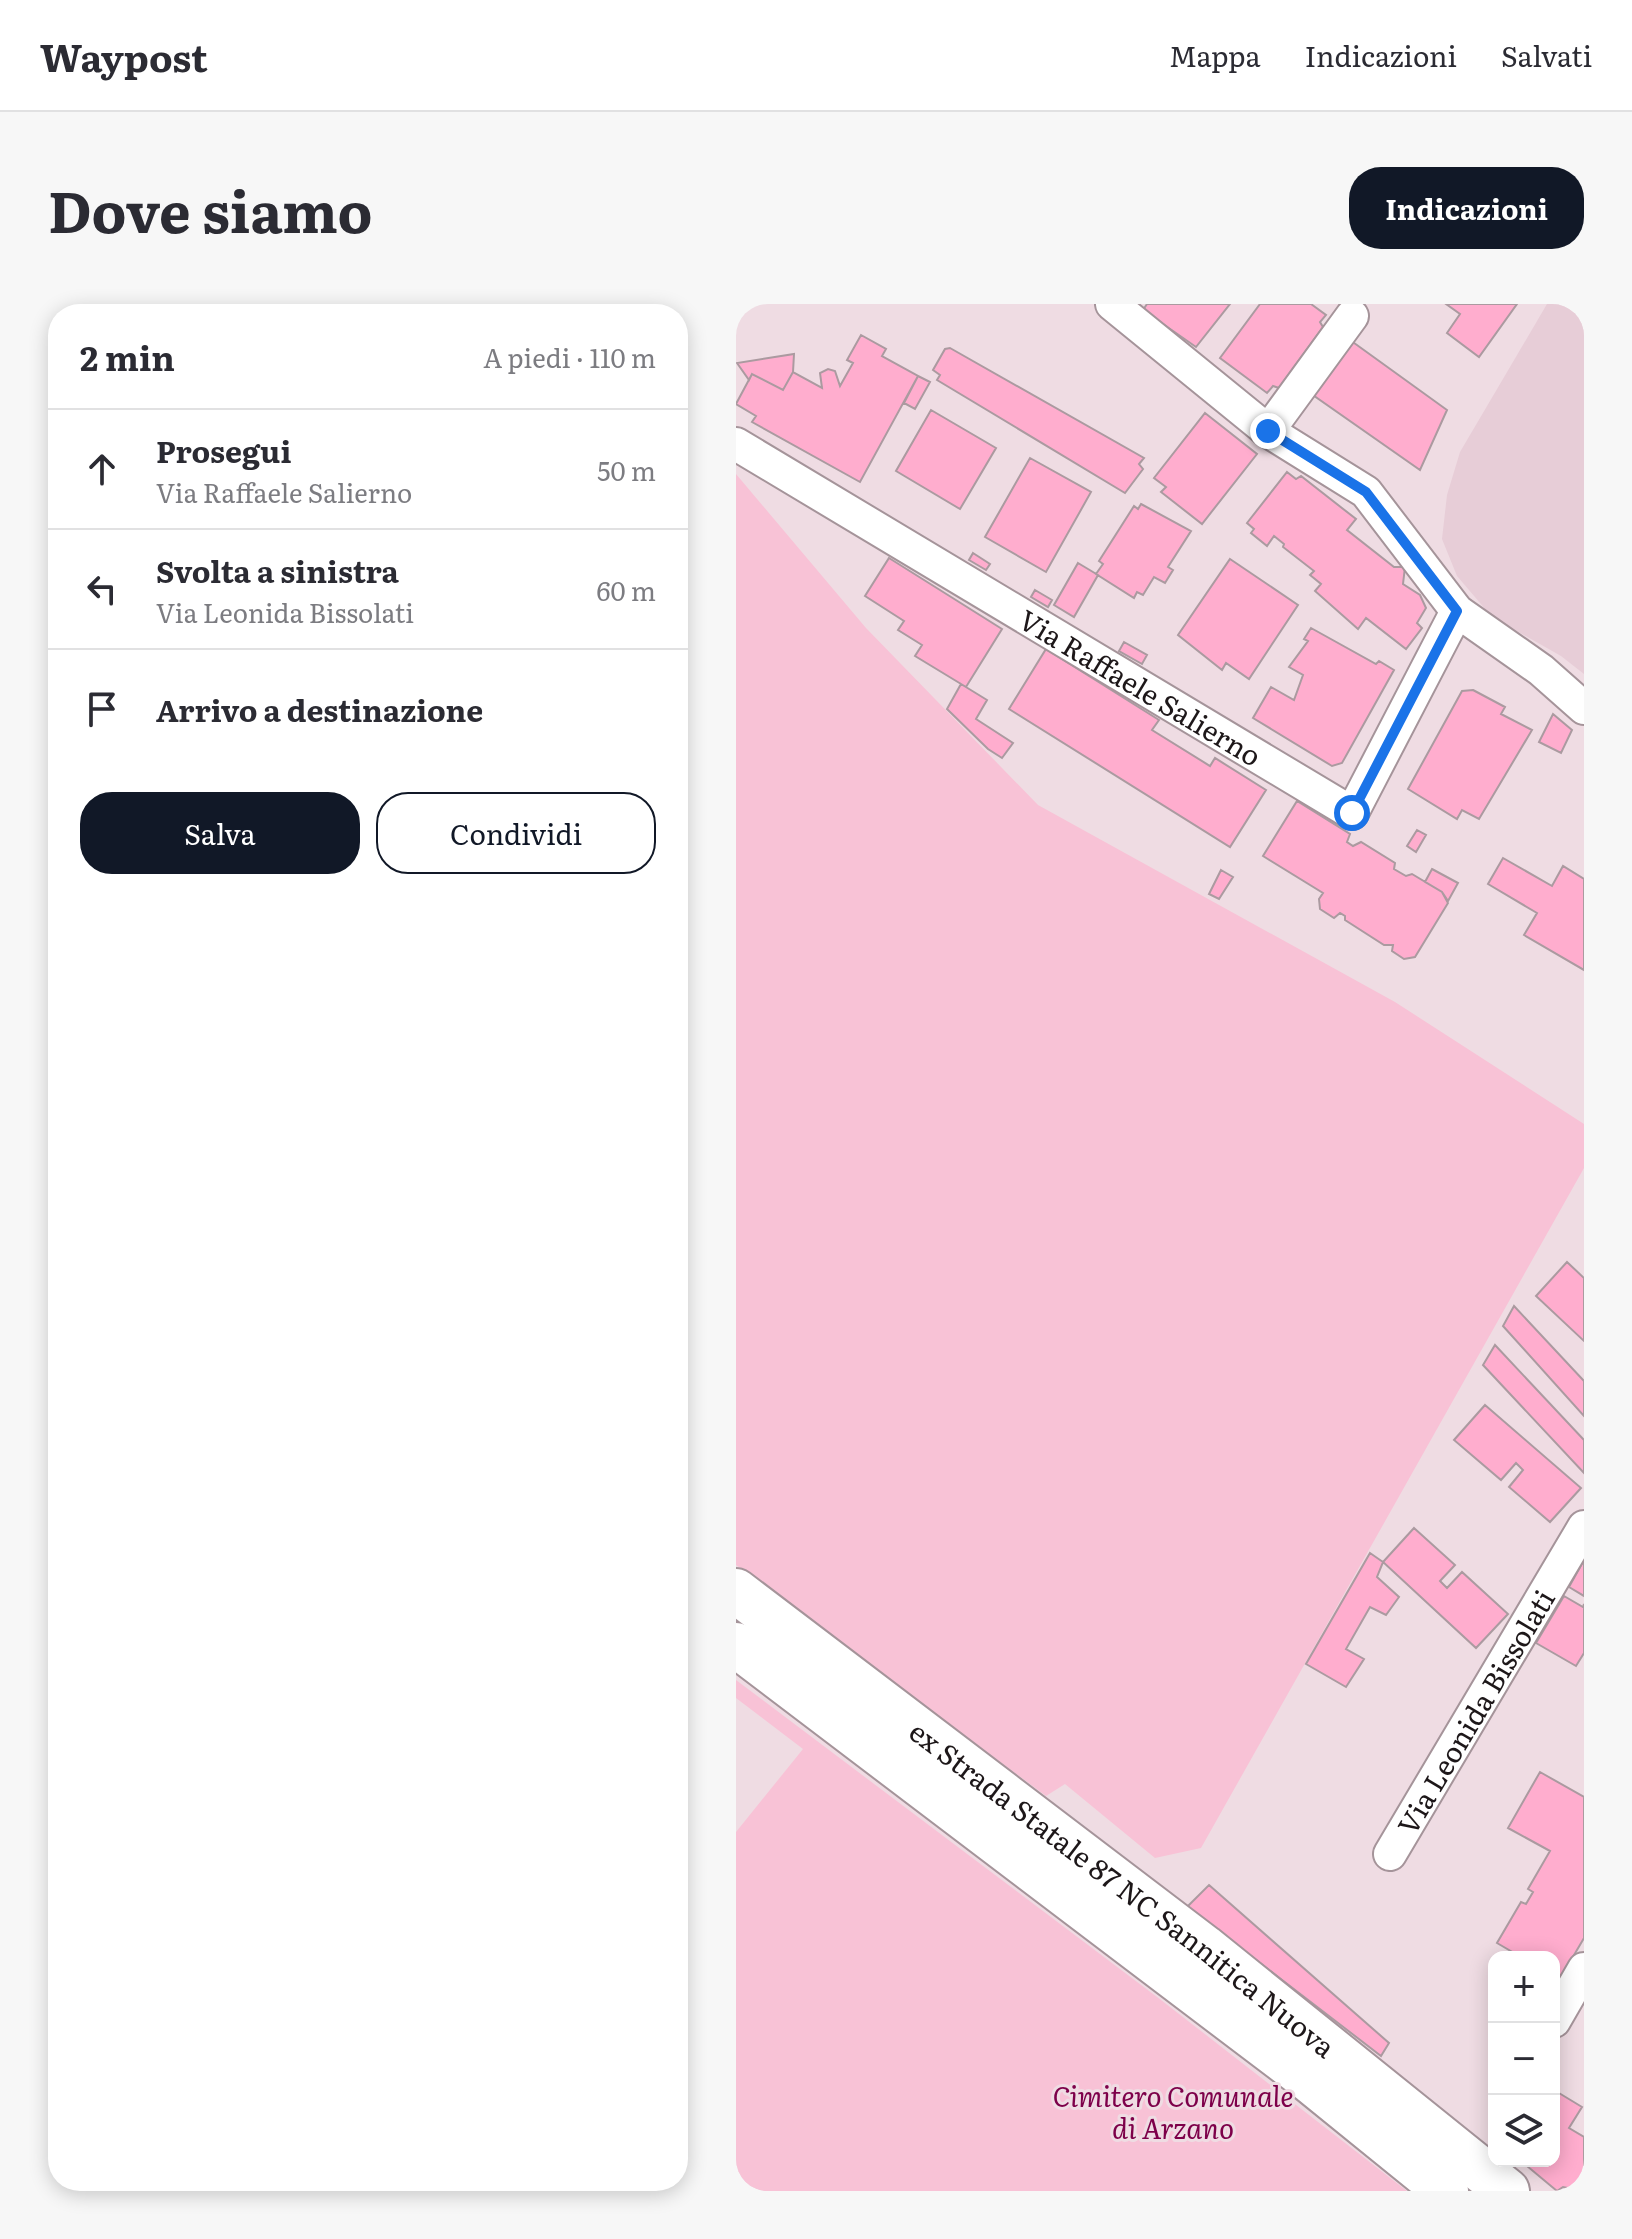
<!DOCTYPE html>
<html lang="it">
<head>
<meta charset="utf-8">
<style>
	:root { --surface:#fff; --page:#f7f7f7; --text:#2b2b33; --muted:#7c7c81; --line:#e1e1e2; --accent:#111827 }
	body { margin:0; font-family:Literata,serif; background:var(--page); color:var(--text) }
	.controls { position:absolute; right:24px; bottom:24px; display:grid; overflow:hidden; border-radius:16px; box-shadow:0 4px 20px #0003 }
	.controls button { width:72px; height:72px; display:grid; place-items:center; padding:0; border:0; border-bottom:2px solid var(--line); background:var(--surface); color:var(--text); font:40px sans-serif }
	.stop { position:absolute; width:24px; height:24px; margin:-18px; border:6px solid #1a73e8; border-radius:50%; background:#fff }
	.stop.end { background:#1a73e8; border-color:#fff; box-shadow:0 2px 8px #0008 }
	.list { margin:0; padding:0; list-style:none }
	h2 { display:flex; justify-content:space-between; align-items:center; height:104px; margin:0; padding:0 32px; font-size:34px }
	h2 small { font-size:26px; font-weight:400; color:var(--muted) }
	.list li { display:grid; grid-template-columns:52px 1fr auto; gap:24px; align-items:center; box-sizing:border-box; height:120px; padding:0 32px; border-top:2px solid var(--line) }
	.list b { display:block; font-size:30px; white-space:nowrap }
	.list p { margin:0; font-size:26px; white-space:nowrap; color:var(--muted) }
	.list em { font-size:26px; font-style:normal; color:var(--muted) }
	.actions { display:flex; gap:16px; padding:24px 32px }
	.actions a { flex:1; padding:18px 0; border:2px solid var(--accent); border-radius:32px; text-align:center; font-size:28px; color:var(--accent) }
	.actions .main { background:var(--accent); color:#fff }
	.icon { flex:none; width:44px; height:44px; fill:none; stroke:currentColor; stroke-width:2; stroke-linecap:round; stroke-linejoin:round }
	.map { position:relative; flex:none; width:848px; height:1887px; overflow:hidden; border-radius:32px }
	header { display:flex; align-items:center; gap:48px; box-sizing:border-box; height:112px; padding:0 40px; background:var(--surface); border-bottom:2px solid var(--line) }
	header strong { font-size:38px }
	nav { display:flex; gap:44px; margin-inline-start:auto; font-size:28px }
	.intro { display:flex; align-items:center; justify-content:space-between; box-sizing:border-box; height:192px; padding:0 48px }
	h1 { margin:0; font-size:56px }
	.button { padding:20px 36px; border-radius:32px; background:var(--accent); color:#fff; font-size:28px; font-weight:700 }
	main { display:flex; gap:48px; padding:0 48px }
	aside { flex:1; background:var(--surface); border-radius:32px; box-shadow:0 4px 20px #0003 }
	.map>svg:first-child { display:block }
	.built { fill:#e7cdd7 }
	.green { fill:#f8c2d6 }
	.building { fill:#ffadce; stroke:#ab9aa0; stroke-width:2 }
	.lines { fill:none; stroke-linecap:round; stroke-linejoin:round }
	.street-casing { stroke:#a5949a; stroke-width:36 }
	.highway-casing { stroke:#a5949a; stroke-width:48 }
	.street { stroke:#fff; stroke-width:32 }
	.highway { stroke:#fff; stroke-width:44 }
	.route { stroke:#1a73e8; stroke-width:10 }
	.labels { text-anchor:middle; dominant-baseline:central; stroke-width:6; stroke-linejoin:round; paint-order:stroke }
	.street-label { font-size:28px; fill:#1d1719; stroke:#efdce3 }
	.park-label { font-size:28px; font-style:italic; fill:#7d004a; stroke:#efdce3 }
</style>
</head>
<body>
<header>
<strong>Waypost</strong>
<nav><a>Mappa</a><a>Indicazioni</a><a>Salvati</a></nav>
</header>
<div class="intro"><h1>Dove siamo</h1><a class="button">Indicazioni</a></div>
<main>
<aside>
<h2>2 min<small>A piedi · 110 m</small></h2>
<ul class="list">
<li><svg class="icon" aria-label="ahead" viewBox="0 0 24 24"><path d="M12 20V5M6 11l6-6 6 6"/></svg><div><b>Prosegui</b><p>Via Raffaele Salierno</p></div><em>50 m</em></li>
<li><svg class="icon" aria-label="left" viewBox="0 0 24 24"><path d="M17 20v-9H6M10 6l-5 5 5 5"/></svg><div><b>Svolta a sinistra</b><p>Via Leonida Bissolati</p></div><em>60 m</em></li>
<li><svg class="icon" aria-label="arrive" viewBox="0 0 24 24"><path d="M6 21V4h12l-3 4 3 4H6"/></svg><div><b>Arrivo a destinazione</b></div></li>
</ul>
<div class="actions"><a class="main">Salva</a><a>Condividi</a></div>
</aside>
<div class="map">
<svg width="848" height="1887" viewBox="0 0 848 1887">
	<rect width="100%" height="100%" fill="#efdce3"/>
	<path class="built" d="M 811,0 L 848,0 L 848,370 L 825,352 L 756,313 L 721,272 L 706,235 L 711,191 L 724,148 Z"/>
	<path class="green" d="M 0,170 L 130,324 L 302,501 L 659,698 L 848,820 L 848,864 L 465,1544 L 419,1554 L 329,1480 L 310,1492 L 0,1261 Z
		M 0,1376 L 425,1696 L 671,1887 L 0,1887 L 0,1528 L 67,1445 L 0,1394 Z"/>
	<path class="building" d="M 411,0 L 494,0 L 460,43 L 407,6 Z
		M 524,0 L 575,0 L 590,11 L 584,18 L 587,23 L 543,84 L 537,82 L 531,89 L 484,54 Z
		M 710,0 L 781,0 L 743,53 L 711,29 L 724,10 Z
		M 125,31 L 150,45 L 146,52 L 182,72 L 124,178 L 16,118 L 20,112 L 0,100 L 16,70 L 47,86 L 57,68 L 86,84 L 84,69 L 92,65 L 99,67 L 104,82 L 117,59 L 111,56 Z
		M 614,36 L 711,106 L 684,166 L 574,89 Z
		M 214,44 L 408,154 L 403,160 L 407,165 L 389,189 L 201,76 L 204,71 L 197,66 L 209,45 Z
		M 58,50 L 57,68 L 47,86 L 16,70 L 13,76 L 1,59 Z
		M 182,72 L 194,78 L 179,105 L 168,99 Z
		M 195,106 L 260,144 L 224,205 L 160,167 Z
		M 469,109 L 521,150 L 466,220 L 425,188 L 430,183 L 418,174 Z
		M 294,154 L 355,188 L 310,268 L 249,233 Z
		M 551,168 L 560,175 L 565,172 L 620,215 L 611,226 L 658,263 L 669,263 L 667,280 L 684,291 L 690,304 L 681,319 L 686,324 L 670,345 L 630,314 L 622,325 L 579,287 L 585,280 L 574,271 L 578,267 L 547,243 L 548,240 L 538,232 L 531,242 L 515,229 L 518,225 L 511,219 Z
		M 405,200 L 455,227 L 432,263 L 437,266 L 429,279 L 418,273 L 407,291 L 401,288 L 398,294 L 360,270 L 367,260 L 363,257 L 398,202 L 402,205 Z
		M 237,249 L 254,260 L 250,266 L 233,256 Z
		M 153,254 L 266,325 L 230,383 L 179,352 L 186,341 L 162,326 L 168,317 L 129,292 Z
		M 494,255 L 562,301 L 513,375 L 490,359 L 486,366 L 442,331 Z
		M 342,259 L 362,271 L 338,313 L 318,301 Z
		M 299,286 L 316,296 L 312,303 L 295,293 Z
		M 575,324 L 640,360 L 643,357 L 658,366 L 606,459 L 596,462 L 517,414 L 535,383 L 558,396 L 567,371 L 553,363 L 572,337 L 568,335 Z
		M 388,338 L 411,351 L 406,360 L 383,347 Z
		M 310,345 L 423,416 L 416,426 L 474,462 L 479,454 L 530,486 L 494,543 L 273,405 Z
		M 225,380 L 251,396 L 240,415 L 277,439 L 266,454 L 252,445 L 211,405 Z
		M 737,386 L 769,403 L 765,410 L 796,426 L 743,515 L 726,506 L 721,515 L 672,485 L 726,387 Z
		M 817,410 L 836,426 L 825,449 L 803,438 Z
		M 561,497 L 614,530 L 611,538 L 617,542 L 625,538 L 659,559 L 658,565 L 670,572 L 676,570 L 706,588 L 712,599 L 679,653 L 668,655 L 656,647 L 657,641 L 648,641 L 609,616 L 609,612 L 604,609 L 598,614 L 584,605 L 583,595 L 587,589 L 527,552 Z
		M 681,526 L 690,531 L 680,548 L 671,542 Z
		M 767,554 L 816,582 L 827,562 L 848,575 L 848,666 L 788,631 L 801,609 L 752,580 Z
		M 696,565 L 722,579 L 712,597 L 706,588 L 689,578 Z
		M 485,566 L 497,573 L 483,595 L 473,590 Z
		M 831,958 L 848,974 L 848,1037 L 800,992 Z
		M 778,1002 L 848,1077 L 848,1112 L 767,1022 Z
		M 759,1041 L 848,1136 L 848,1169 L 747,1061 Z
		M 749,1101 L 845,1184 L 814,1218 L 773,1183 L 787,1166 L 780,1159 L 765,1176 L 718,1136 Z
		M 678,1224 L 719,1261 L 704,1277 L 711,1284 L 726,1268 L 772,1310 L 740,1344 L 647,1258 Z
		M 634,1249 L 647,1258 L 641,1273 L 663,1293 L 650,1311 L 634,1303 L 610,1345 L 628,1355 L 610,1383 L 570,1360 Z
		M 848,1256 L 848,1292 L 833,1283 Z
		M 828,1292 L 847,1303 L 848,1300 L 848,1349 L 840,1362 L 800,1339 Z
		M 804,1468 L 848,1493 L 848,1634 L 824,1675 L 818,1672 L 818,1653 L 785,1653 L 761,1639 L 785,1598 L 790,1600 L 797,1588 L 792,1585 L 814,1547 L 772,1524 Z
		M 473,1581 L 653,1739 L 645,1752 L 451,1603 Z
		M 818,1786 L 846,1803 L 833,1824 L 848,1833 L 848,1887 L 827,1883 L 821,1887 L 785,1857 L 818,1857 Z"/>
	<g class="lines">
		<g class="street-casing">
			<g id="street">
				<path d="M 376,0 L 532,127 L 630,188 L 721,307 L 805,366 L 848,404"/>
				<path d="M 532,127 L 616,12"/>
				<path id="s1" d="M 0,140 L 616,509 L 721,307"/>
				<path id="s2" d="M 654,1550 L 848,1223"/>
				<path d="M 818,1717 L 848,1665"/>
			</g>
		</g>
		<g class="highway-casing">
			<g id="highway">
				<path id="s3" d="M 0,1287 L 468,1643 L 771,1887"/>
				<path d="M 0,1341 L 567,1771 L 710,1887"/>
			</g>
		</g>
		<use href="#street" class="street"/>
		<use href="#highway" class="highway"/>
	</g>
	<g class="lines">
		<path class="route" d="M 532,127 L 630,188 L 721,307 L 616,509"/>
	</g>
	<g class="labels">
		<g class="street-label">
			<text stroke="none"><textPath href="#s1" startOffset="472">Via Raffaele Salierno</textPath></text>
			<text stroke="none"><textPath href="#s2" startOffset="166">Via Leonida Bissolati</textPath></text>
			<text stroke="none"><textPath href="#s3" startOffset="488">ex Strada Statale 87 NC Sannitica Nuova</textPath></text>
		</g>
		<g class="park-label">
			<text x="437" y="1791">Cimitero Comunale<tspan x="437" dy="32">di Arzano</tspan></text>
		</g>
	</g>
</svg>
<div class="controls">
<button>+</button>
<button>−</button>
<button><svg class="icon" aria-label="layers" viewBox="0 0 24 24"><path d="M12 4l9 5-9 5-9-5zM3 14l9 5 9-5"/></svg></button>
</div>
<div class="stop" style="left:616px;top:509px"></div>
<div class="stop end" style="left:532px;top:127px"></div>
</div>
</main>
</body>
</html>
